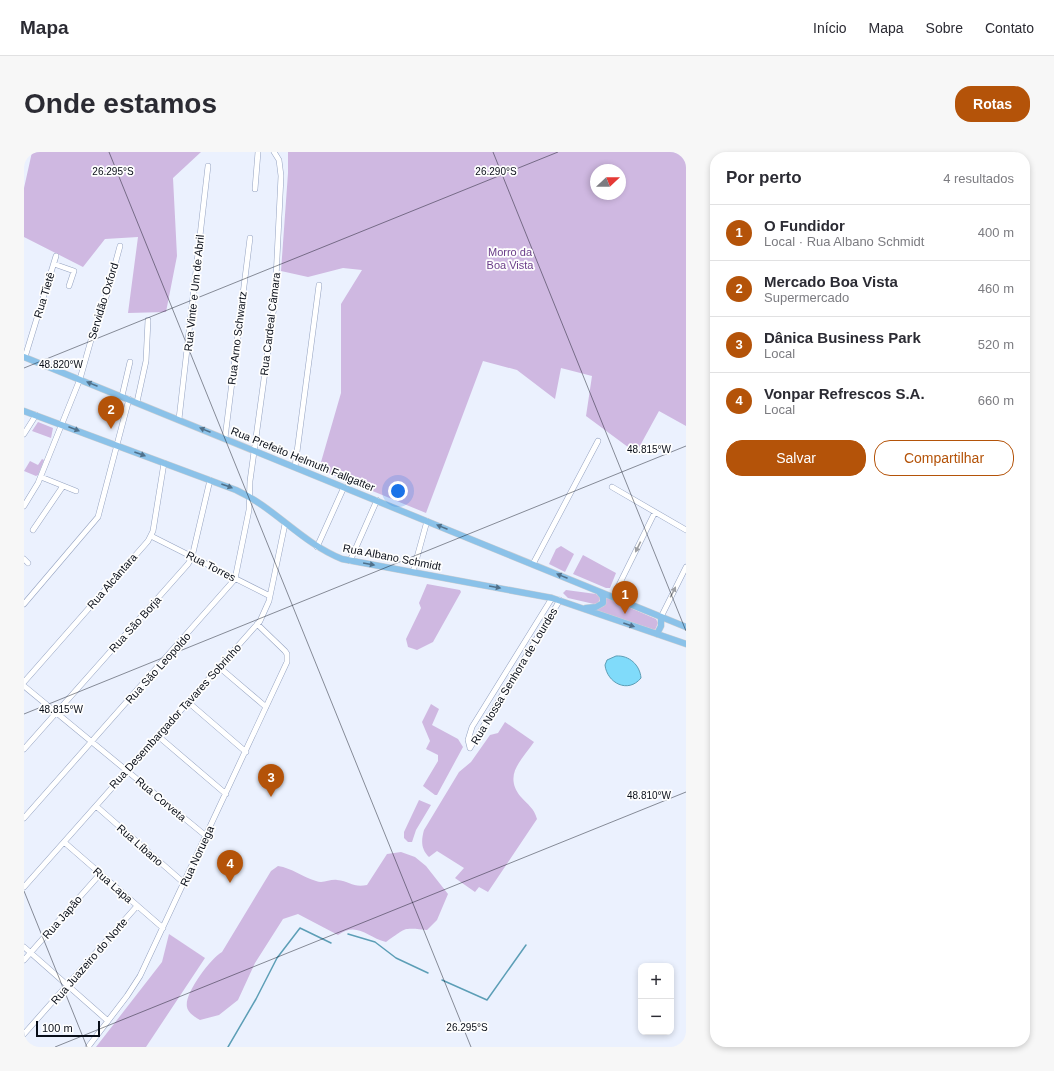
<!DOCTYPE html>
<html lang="pt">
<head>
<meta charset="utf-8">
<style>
	:root { --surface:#fff; --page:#f7f7f7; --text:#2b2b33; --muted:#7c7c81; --line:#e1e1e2; --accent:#b45309 }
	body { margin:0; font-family:Arial,sans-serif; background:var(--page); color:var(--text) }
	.controls { position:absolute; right:12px; bottom:12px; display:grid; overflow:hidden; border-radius:8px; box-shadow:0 2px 6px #0003 }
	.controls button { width:36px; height:36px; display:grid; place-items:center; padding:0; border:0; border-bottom:1px solid var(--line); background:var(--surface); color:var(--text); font:20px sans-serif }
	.compass { position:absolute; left:566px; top:12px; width:36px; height:36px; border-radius:50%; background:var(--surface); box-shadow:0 2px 6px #0003; rotate:68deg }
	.scale { position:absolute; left:12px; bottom:10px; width:64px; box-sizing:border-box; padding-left:4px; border:2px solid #090e18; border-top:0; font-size:11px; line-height:14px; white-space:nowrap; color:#090e18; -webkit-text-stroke:3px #fefefe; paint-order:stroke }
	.you { position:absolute; left:374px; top:339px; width:14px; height:14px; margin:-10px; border:3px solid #fff; border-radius:50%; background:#1a73e8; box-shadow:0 0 0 6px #1a73e833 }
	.badge { display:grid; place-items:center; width:26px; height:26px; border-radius:50%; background:var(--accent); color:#fff; font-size:13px; font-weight:700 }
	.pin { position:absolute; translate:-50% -33px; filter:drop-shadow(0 1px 2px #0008) }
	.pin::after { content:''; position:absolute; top:21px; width:14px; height:12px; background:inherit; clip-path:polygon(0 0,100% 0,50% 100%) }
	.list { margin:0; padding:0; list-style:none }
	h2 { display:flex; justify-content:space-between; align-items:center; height:52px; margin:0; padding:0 16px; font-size:17px }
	h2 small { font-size:13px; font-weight:400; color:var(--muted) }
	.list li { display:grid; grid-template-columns:26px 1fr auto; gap:12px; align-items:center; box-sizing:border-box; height:56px; padding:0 16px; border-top:1px solid var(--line) }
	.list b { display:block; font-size:15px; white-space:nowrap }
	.list p { margin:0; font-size:13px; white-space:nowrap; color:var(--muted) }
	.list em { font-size:13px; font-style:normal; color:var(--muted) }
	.actions { display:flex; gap:8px; padding:12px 16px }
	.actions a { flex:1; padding:9px 0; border:1px solid var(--accent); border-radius:16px; text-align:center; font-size:14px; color:var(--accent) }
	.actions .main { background:var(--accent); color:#fff }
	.map { position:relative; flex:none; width:662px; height:895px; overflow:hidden; border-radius:16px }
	header { display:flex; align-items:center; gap:24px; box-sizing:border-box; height:56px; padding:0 20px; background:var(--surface); border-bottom:1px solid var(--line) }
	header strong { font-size:19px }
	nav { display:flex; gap:22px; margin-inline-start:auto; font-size:14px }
	.intro { display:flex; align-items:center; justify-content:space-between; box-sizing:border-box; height:96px; padding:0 24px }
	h1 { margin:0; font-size:28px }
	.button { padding:10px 18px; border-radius:16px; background:var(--accent); color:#fff; font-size:14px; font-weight:700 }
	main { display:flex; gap:24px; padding:0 24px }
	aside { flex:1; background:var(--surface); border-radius:16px; box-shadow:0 2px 6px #0003 }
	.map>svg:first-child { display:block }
	.green { fill:#cfb8e1; fill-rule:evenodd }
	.water { fill:#80dbfa; stroke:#5c9eb6 }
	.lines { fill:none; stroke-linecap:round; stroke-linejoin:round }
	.stream { stroke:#5c9eb6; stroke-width:1.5 }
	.minor-casing { stroke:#95a3c1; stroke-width:6 }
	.major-casing { stroke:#cecfd1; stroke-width:7 }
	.minor { stroke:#fff; stroke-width:5 }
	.major { stroke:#8bc2e9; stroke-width:6 }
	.oneway { fill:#50718b }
	.oneway2 { fill:#9d9fa3 }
	.ticks { fill:none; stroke:#090e18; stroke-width:1; stroke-opacity:0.45 }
	.labels { text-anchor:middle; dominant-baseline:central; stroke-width:3.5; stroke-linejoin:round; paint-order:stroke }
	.park-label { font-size:11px; fill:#6a3d89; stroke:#fefefe }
	.street-label { font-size:11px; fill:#090e18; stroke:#fefefe }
	.ticks-label { font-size:10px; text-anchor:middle; fill:#090e18; stroke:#fefefe; stroke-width:3.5; stroke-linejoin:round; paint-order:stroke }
</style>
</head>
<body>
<header>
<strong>Mapa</strong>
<nav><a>Início</a><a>Mapa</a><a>Sobre</a><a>Contato</a></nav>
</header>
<div class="intro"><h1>Onde estamos</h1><a class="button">Rotas</a></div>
<main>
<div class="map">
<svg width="662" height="895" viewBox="0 0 662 895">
	<rect width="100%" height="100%" fill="#ebf1fe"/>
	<path class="green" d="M 8,0 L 177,0 L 149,26 L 153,104 L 142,160 L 104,161 L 114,85 L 81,87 L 59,115 L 0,85 L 0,36 Z
		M 264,0 L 662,0 L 662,274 L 635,259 L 612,301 L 562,264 L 568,224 L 537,216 L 531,247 L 493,218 L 459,209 L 402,361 L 295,317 L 317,241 L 317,152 L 338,118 L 319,116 L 284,125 L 257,119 L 264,21 ZM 572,18 L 596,18 L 596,42 L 572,42 Z
		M 14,270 L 29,276 L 27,286 L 8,279 Z
		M 18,307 L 20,308 L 14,323 L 12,324 L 0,319 L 6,309 L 14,313 Z
		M 537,394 L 550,402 L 541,420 L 525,412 L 532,397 Z
		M 559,403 L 592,421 L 586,436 L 582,436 L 549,422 Z
		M 403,432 L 436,438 L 437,440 L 409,490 L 393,498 L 384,495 L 382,487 L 397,456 L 395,451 Z
		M 542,438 L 572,442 L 576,445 L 576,447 L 574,451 L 570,452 L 544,446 L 539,441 Z
		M 581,445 L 632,467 L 634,471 L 631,478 L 572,458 L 580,454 Z
		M 407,552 L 415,557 L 408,573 L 434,587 L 439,595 L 413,643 L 411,643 L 399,634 L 414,609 L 414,603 L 402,597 L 406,589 L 398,570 Z
		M 481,570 L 510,590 C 497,609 479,623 497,645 C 504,653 510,656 513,667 L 464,740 L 455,735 L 451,740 L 431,726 L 440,716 L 413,699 L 405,705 C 397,697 397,689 400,678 L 435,620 L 447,610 L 466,583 L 474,581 Z
		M 395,648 L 407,653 L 392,678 L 388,690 L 384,690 L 380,686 L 380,680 Z
		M 377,700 L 391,705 L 402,714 L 424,742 L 413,768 L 403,778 C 377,776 384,775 362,790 C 343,785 333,769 314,783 L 274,762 L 259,767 L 231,811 L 214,848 L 195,863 L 176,868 C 171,865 164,861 163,855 C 160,842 186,807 198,800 L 247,719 L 254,714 C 268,716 278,725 292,729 C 299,732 306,727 313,728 C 326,729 329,736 343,733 L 363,702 Z
		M 145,782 L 181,806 L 122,895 L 72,895 L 138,810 Z"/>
	<path class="water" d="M 592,504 C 605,503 616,513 617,526 C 604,542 583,531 581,513 L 583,508 Z"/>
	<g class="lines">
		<path class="stream" d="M 324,782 L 351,790 L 372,806 L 404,821
			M 418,828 L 463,848 L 502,793
			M 204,895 L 232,847 L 253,806 L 276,776 L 307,791"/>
		<g class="minor-casing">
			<path id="minor" d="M 231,37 L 234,0
				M 30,112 L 50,119 L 45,134
				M 1,205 L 32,104
				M 98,244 L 106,210
				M 113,250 L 122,209 L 124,168
				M 155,267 L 184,14
				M 0,282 L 12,263
				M 201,286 L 226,86
				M 271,315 L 295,133
				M 17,325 L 52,339
				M 588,335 L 662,378
				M 0,354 L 14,331 L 56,227 L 69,181 L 78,160 L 96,94
				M 9,378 L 39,334
				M 127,384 L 246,444
				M 293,395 L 320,335
				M 0,407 L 4,411
				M 326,409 L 353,348
				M 509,412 L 574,289
				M 389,420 L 403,369
				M 589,445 L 631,360
				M 0,452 L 74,365 L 105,247
				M 637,465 L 662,415
				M 195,515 L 242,555
				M 0,530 L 124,389 L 129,379 L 140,311
				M 0,534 L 182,684
				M 164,550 L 222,600
				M 134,584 L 202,642
				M 446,596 L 444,588 L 448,575 L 528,446
				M 446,596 L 536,448
				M 0,597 L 164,412 L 168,405 L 186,328
				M 72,654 L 160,731
				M 0,666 L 211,427 L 225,358 L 226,329 L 251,147 L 257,24 L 255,8 L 250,0
				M 40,690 L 139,776
				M 0,735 L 236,469 L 245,449 L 261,372
				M 0,795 L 84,869
				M 0,808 L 76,722
				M 0,882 L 113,754
				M 64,895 L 103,844 L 116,824 L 263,510 L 263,502 L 261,499 L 233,472"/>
		</g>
		<g class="major-casing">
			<path id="major" d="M 0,205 L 662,475
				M 0,259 L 212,338 C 251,356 278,391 318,407 L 528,446 L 662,492
				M 562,456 L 572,455 L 579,451 L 579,445 L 575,440
				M 633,482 L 637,474 L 637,465"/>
		</g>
		<use href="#minor" class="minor"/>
		<use href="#major" class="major"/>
	</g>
	<defs><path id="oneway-solid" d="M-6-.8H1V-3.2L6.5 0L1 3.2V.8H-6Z"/></defs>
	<g class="oneway">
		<use href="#oneway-solid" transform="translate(68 232) rotate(-158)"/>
		<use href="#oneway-solid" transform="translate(50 277) rotate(21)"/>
		<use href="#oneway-solid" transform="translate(181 278) rotate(-158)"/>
		<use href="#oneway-solid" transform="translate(116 302) rotate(20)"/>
		<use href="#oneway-solid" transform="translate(203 334) rotate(20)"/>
		<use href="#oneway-solid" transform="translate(418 375) rotate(-158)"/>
		<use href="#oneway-solid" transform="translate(345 412) rotate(10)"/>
		<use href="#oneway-solid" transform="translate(538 424) rotate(-158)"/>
		<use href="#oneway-solid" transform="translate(471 435) rotate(10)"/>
		<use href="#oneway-solid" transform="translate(605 473) rotate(19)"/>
	</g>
	<g class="oneway2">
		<use href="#oneway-solid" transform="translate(614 395) rotate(116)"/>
		<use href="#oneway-solid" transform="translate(649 440) rotate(-63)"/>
	</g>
	<path class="ticks" d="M 85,0 L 447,895M 469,0 L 662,479M 0,216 L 534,0M 0,562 L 662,294M 0,739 L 63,895M 31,895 L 662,640"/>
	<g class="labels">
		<g class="park-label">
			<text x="486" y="100">Morro da<tspan x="486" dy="13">Boa Vista</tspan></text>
		</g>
		<g class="street-label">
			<text transform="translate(170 141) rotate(-84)">Rua Vinte e Um de Abril</text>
			<text transform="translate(20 143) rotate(-73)">Rua Tietê</text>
			<text transform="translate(79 149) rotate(-73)">Servidão Oxford</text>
			<text transform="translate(246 172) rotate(-83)">Rua Cardeal Câmara</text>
			<text transform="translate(213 186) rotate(-83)">Rua Arno Schwartz</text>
			<text transform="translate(279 307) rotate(22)">Rua Prefeito Helmuth Fallgatter</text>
			<text transform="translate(368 405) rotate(11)">Rua Albano Schmidt</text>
			<text transform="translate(187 414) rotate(27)">Rua Torres</text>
			<text transform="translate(88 429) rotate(-49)">Rua Alcântara</text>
			<text transform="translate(111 472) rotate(-48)">Rua São Borja</text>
			<text transform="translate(134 516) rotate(-48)">Rua São Leopoldo</text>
			<text transform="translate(490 524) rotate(-59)">Rua Nossa Senhora de Lourdes</text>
			<text transform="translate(151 564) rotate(-48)">Rua Desembargador Tavares Sobrinho</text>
			<text transform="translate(137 647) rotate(40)">Rua Corveta</text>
			<text transform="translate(116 693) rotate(41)">Rua Líbano</text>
			<text transform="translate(173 704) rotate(-65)">Rua Noruega</text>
			<text transform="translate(89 733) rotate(41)">Rua Lapa</text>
			<text transform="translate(38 765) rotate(-49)">Rua Japão</text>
			<text transform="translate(65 809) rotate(-49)">Rua Juazeiro do Norte</text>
		</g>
	</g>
	<g class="ticks-label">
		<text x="89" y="23">26.295°S</text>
		<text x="472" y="23">26.290°S</text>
		<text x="37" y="216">48.820°W</text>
		<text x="625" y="301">48.815°W</text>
		<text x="37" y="561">48.815°W</text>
		<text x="625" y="647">48.810°W</text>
		<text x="443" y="879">26.295°S</text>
	</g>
</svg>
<div class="controls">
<button>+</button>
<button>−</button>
</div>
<svg class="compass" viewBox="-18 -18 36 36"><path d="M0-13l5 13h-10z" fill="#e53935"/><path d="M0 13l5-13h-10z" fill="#7c7c81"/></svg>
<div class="scale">100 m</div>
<div class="you"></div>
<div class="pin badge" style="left:601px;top:462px">1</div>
<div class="pin badge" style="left:87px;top:277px">2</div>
<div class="pin badge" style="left:247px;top:645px">3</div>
<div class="pin badge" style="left:206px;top:731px">4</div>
</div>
<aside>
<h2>Por perto<small>4 resultados</small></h2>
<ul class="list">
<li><span class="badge">1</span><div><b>O Fundidor</b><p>Local · Rua Albano Schmidt</p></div><em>400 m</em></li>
<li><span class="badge">2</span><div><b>Mercado Boa Vista</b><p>Supermercado</p></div><em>460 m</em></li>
<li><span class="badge">3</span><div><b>Dânica Business Park</b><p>Local</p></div><em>520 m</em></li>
<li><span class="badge">4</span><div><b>Vonpar Refrescos S.A.</b><p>Local</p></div><em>660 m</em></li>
</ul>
<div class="actions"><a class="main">Salvar</a><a>Compartilhar</a></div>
</aside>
</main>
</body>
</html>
